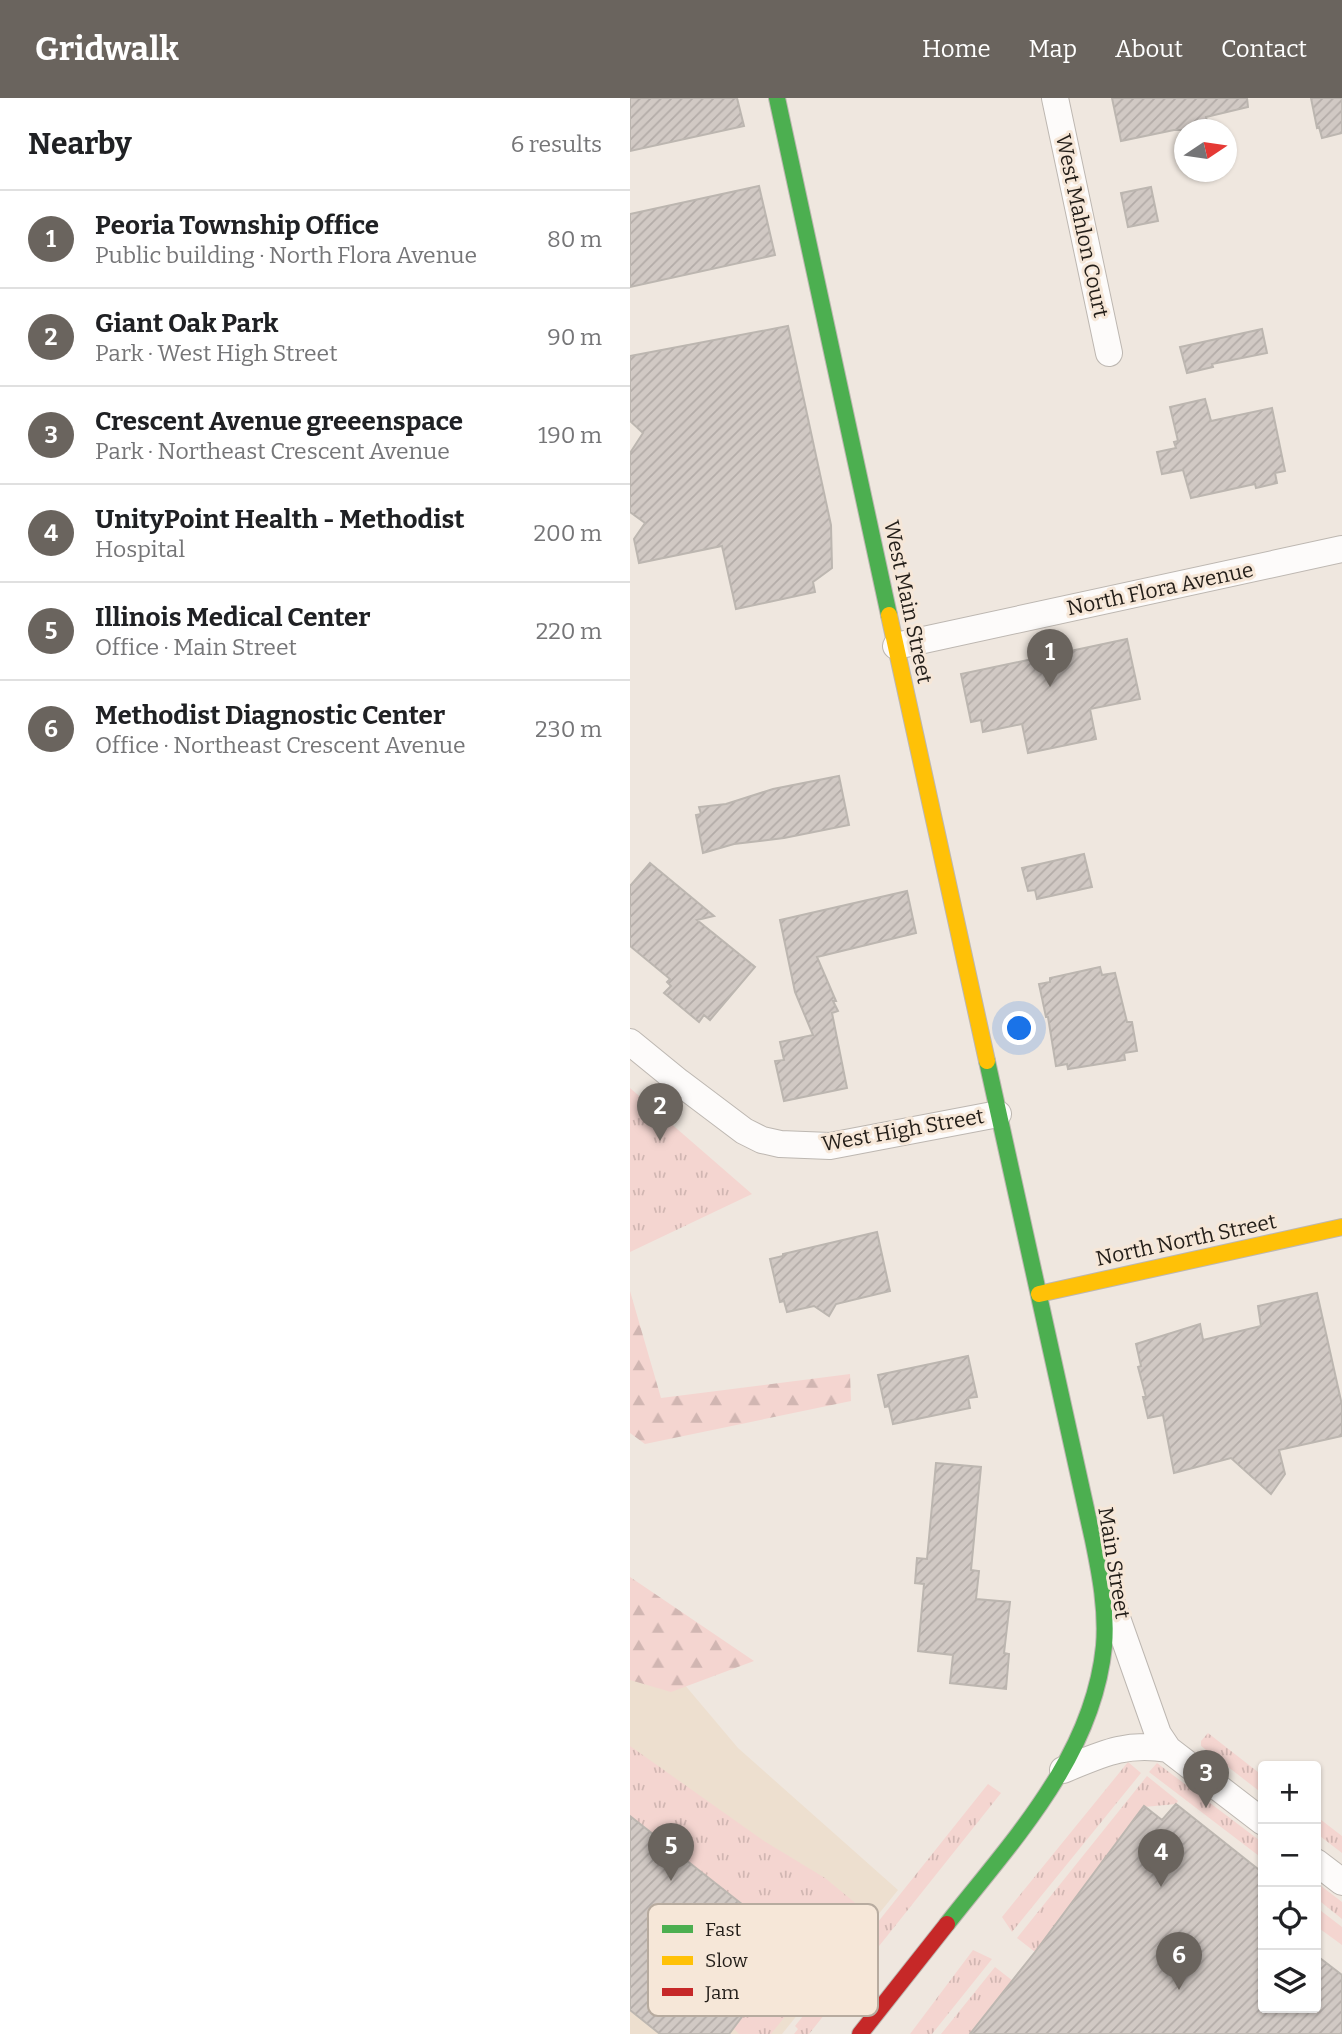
<!DOCTYPE html>
<html lang="en">
<head>
<meta charset="utf-8">
<style>
	:root { --surface:#fff; --page:#f2f2f2; --text:#202124; --muted:#757577; --line:#e0e0e0; --accent:#6a645e }
	body { margin:0; font-family:Bitter,serif; background:var(--page); color:var(--text) }
	.controls { position:absolute; right:21px; bottom:21px; display:grid; overflow:hidden; border-radius:7px; box-shadow:0 2px 5px #0004 }
	.controls button { width:63px; height:63px; display:grid; place-items:center; padding:0; border:0; border-bottom:2px solid var(--line); background:var(--surface); color:var(--text); font:35px sans-serif }
	.compass { position:absolute; left:544px; top:21px; width:63px; height:63px; border-radius:50%; background:var(--surface); box-shadow:0 2px 5px #0004; rotate:77deg }
	.you { position:absolute; left:390px; top:931px; width:24px; height:24px; margin:-18px; border:5px solid #fff; border-radius:50%; background:#1a73e8; box-shadow:0 0 0 10px #1a73e833 }
	.badge { display:grid; place-items:center; width:46px; height:46px; border-radius:50%; background:var(--accent); color:#fff; font-size:23px; font-weight:700 }
	.pin { position:absolute; translate:-50% -58px; filter:drop-shadow(0 2px 4px #0008) }
	.pin::after { content:''; position:absolute; top:37px; width:24px; height:21px; background:inherit; clip-path:polygon(0 0,100% 0,50% 100%) }
	.list { margin:0; padding:0; list-style:none }
	h2 { display:flex; justify-content:space-between; align-items:center; height:91px; margin:0; padding:0 28px; font-size:30px }
	h2 small { font-size:23px; font-weight:400; color:var(--muted) }
	.list li { display:grid; grid-template-columns:46px 1fr auto; gap:21px; align-items:center; box-sizing:border-box; height:98px; padding:0 28px; border-top:2px solid var(--line) }
	.list b { display:block; font-size:26px; white-space:nowrap }
	.list p { margin:0; font-size:23px; white-space:nowrap; color:var(--muted) }
	.list em { font-size:23px; font-style:normal; color:var(--muted) }
	.icon { flex:none; width:38px; height:38px; fill:none; stroke:currentColor; stroke-width:2; stroke-linecap:round; stroke-linejoin:round }
	.map { position:relative; flex:none; width:712px; height:1936px; overflow:hidden }
	header { display:flex; align-items:center; gap:42px; box-sizing:border-box; height:98px; padding:0 35px; background:var(--accent); color:#fff }
	header strong { font-size:33px }
	nav { display:flex; gap:38px; margin-inline-start:auto; font-size:24px }
	main { display:flex }
	aside { flex:1; background:var(--surface) }
	.map>svg:first-child { display:block }
	.built { fill:#eddfcf }
	.forest { fill:url(#forest-firs) }
	.park { fill:url(#park-tufts) }
	.building { fill:url(#building-hatch); stroke:#bcb6b0; stroke-width:2 }
	.lines { fill:none; stroke-linecap:round; stroke-linejoin:round }
	.street-casing { stroke:#bdb7b1; stroke-width:28 }
	.fast-casing { stroke:#bdb7b1; stroke-width:18 }
	.slow-casing { stroke:#bdb7b1; stroke-width:18 }
	.jam-casing { stroke:#bdb7b1; stroke-width:18 }
	.street { stroke:#fdfbfa; stroke-width:26 }
	.fast { stroke:#4caf50; stroke-width:16 }
	.slow { stroke:#ffc107; stroke-width:16 }
	.jam { stroke:#c62828; stroke-width:16 }
	.labels { text-anchor:middle; dominant-baseline:central; stroke-width:6; stroke-linejoin:round; paint-order:stroke }
	.street-label { font-size:21px; fill:#231e19; stroke:#f6e7d8 }
	.key { fill:#f6e7d8; stroke:#b7ab9f; stroke-width:2 }
	.key-label { font-size:19px; fill:#231e19 }
</style>
</head>
<body>
<header>
<strong>Gridwalk</strong>
<nav><a>Home</a><a>Map</a><a>About</a><a>Contact</a></nav>
</header>
<main>
<aside>
<h2>Nearby<small>6 results</small></h2>
<ul class="list">
<li><span class="badge">1</span><div><b>Peoria Township Office</b><p>Public building · North Flora Avenue</p></div><em>80 m</em></li>
<li><span class="badge">2</span><div><b>Giant Oak Park</b><p>Park · West High Street</p></div><em>90 m</em></li>
<li><span class="badge">3</span><div><b>Crescent Avenue greeenspace</b><p>Park · Northeast Crescent Avenue</p></div><em>190 m</em></li>
<li><span class="badge">4</span><div><b>UnityPoint Health - Methodist</b><p>Hospital</p></div><em>200 m</em></li>
<li><span class="badge">5</span><div><b>Illinois Medical Center</b><p>Office · Main Street</p></div><em>220 m</em></li>
<li><span class="badge">6</span><div><b>Methodist Diagnostic Center</b><p>Office · Northeast Crescent Avenue</p></div><em>230 m</em></li>
</ul>
</aside>
<div class="map">
<svg width="712" height="1936" viewBox="0 0 712 1936">
	<defs>
		<pattern id="forest-firs" width="22" height="20" patternUnits="userSpaceOnUse" patternTransform="scale(1.75)"><rect width="22" height="20" fill="#f4d5d0"/><path d="M5 1l3.5 6h-7zM16 11l3.5 6h-7z" fill="#d1b6b2"/></pattern>
		<pattern id="park-tufts" width="24" height="20" patternUnits="userSpaceOnUse" patternTransform="scale(1.75)"><rect width="24" height="20" fill="#f4d5d0"/><path d="M3 7l-1-3M5 7V3M7 7l1-3M15 17l-1-3M17 17v-4M19 17l1-3" fill="none" stroke="#d1b6b2"/></pattern>
		<pattern id="building-hatch" width="6" height="6" patternUnits="userSpaceOnUse" patternTransform="scale(1.75)"><rect width="6" height="6" fill="#d1c9c4"/><path d="M-1 1l2-2M0 6l6-6M5 7l2-2" fill="none" stroke="#b3aca8"/></pattern>
	</defs>
	<rect width="100%" height="100%" fill="#efe7df"/>
	<path class="built" d="M 0,1522 L 108,1650 L 268,1792 L 152,1936 L 0,1936 Z"/>
	<path class="forest" d="M 0,1193 L 31,1300 L 220,1276 L 221,1303 L 15,1346 L 0,1335 Z
		M 0,1479 L 124,1563 L 41,1594 L 0,1582 Z"/>
	<path class="park" d="M 0,990 L 122,1096 L 0,1154 Z
		M 578,1635 L 633,1678 L 633,1696 L 571,1648 L 571,1643 Z
		M 0,1648 L 134,1743 L 195,1780 L 241,1818 L 230,1834 L 225,1831 L 141,1936 L 109,1936 L 103,1930 L 0,1718 Z
		M 498,1664 L 511,1675 L 382,1834 L 372,1819 Z
		M 527,1665 L 633,1745 L 633,1761 L 519,1674 Z
		M 517,1678 L 548,1703 L 546,1706 L 514,1709 L 405,1854 L 387,1840 Z
		M 358,1686 L 371,1695 L 179,1936 L 164,1936 L 168,1931 L 165,1928 Z
		M 686,1718 L 712,1738 L 712,1755 L 686,1735 Z
		M 686,1784 L 712,1804 L 712,1821 L 686,1800 Z
		M 686,1809 L 712,1829 L 712,1847 L 686,1828 Z
		M 343,1852 L 362,1861 L 302,1936 L 280,1936 Z
		M 365,1869 L 383,1883 L 340,1936 L 311,1936 Z"/>
	<path class="building" d="M 0,0 L 107,0 L 114,28 L 0,53 Z
		M 482,0 L 617,0 L 618,9 L 576,19 L 579,32 L 544,32 L 491,43 Z
		M 681,0 L 712,0 L 712,35 L 692,40 L 689,29 L 687,30 Z
		M 129,88 L 145,157 L 0,189 L 0,116 Z
		M 521,89 L 528,123 L 498,129 L 491,95 Z
		M 158,228 L 201,427 L 202,470 L 183,484 L 185,494 L 106,511 L 92,448 L 9,465 L 4,441 L 15,425 L 0,414 L 0,355 L 13,335 L 0,323 L 0,258 Z
		M 632,231 L 637,255 L 582,266 L 583,269 L 557,275 L 550,249 Z
		M 575,301 L 581,323 L 642,310 L 655,373 L 645,375 L 647,385 L 626,390 L 625,386 L 561,400 L 553,372 L 532,376 L 527,354 L 546,350 L 544,344 L 548,343 L 540,309 Z
		M 497,541 L 510,601 L 460,611 L 466,641 L 398,655 L 392,626 L 353,634 L 351,622 L 341,624 L 331,576 Z
		M 209,678 L 219,727 L 154,740 L 104,746 L 73,755 L 66,717 L 71,716 L 69,709 L 96,706 L 143,691 Z
		M 454,756 L 462,789 L 407,801 L 405,792 L 398,793 L 392,770 Z
		M 20,765 L 84,818 L 67,822 L 125,869 L 80,922 L 74,917 L 69,924 L 34,895 L 41,888 L 37,884 L 40,881 L 0,848 L 0,788 Z
		M 277,793 L 286,835 L 187,859 L 206,903 L 203,903 L 208,913 L 202,915 L 217,990 L 154,1003 L 145,963 L 154,962 L 150,944 L 183,937 L 165,894 L 150,822 Z
		M 470,869 L 472,877 L 485,875 L 497,924 L 502,924 L 507,953 L 494,955 L 495,962 L 438,971 L 437,966 L 426,968 L 418,919 L 416,919 L 409,886 L 420,884 L 420,880 Z
		M 247,1134 L 260,1193 L 206,1206 L 199,1218 L 184,1208 L 157,1214 L 154,1203 L 150,1204 L 140,1161 L 153,1158 L 153,1156 Z
		M 687,1195 L 712,1307 L 712,1338 L 649,1352 L 655,1376 L 641,1396 L 601,1360 L 544,1375 L 533,1317 L 518,1320 L 513,1299 L 516,1299 L 508,1269 L 511,1268 L 506,1246 L 570,1226 L 573,1242 L 631,1228 L 628,1208 Z
		M 338,1258 L 347,1299 L 338,1300 L 340,1310 L 263,1326 L 259,1308 L 255,1309 L 248,1277 Z
		M 306,1365 L 351,1369 L 341,1472 L 349,1473 L 346,1501 L 380,1504 L 374,1555 L 379,1556 L 376,1591 L 320,1585 L 323,1557 L 288,1553 L 294,1486 L 285,1485 L 287,1460 L 297,1461 Z
		M 546,1706 L 633,1775 L 633,1910 L 686,1910 L 686,1857 L 712,1877 L 712,1936 L 340,1936 L 405,1854 L 514,1708 L 532,1722 Z
		M 0,1718 L 165,1848 L 99,1936 L 30,1936 L 0,1912 Z"/>
	<g class="lines">
		<g class="street-casing">
			<path id="street" d="M 425,0 L 479,255
				M 266,548 L 712,451
				M 0,944 L 49,984 L 114,1033 L 132,1042 L 150,1046 L 200,1048 L 368,1016
				M 481,1503 L 528,1636 L 538,1651 L 633,1724
				M 433,1672 C 472,1656 495,1644 538,1651
				M 686,1764 L 712,1784"/>
		</g>
		<g class="fast-casing">
			<path id="fast" d="M 147,0 L 259,517
				M 317,1826 C 382,1743 463,1659 474,1548 C 477,1512 470,1476 463,1442 L 357,963"/>
		</g>
		<g class="slow-casing">
			<path id="slow" d="M 259,517 L 357,963
				M 409,1196 L 712,1129"/>
		</g>
		<g class="jam-casing">
			<path id="jam" d="M 230,1936 L 317,1826"/>
		</g>
		<use href="#street" class="street"/>
		<use href="#fast" class="fast"/>
		<use href="#slow" class="slow"/>
		<use href="#jam" class="jam"/>
	</g>
	<g class="labels">
		<g class="street-label">
			<text transform="translate(452 128) rotate(78)">West Mahlon Court</text>
			<text transform="translate(530 491) rotate(-12)">North Flora Avenue</text>
			<text transform="translate(278 504) rotate(78)">West Main Street</text>
			<text transform="translate(273 1032) rotate(-10)">West High Street</text>
			<text transform="translate(556 1142) rotate(-12)">North North Street</text>
			<text transform="translate(484 1465) rotate(81)">Main Street</text>
		</g>
	</g>
	<rect x="18" y="1806" width="230" height="112" rx="10" class="key"/>
	<rect x="32" y="1827" width="31" height="8" fill="#4caf50"/>
	<rect x="32" y="1858" width="31" height="9" fill="#ffc107"/>
	<rect x="32" y="1890" width="31" height="8" fill="#c62828"/>
	<g class="key-label">
		<text x="75" y="1838">Fast</text>
		<text x="75" y="1869">Slow</text>
		<text x="75" y="1901">Jam</text>
	</g>
</svg>
<div class="controls">
<button>+</button>
<button>−</button>
<button><svg class="icon" aria-label="locate" viewBox="0 0 24 24"><circle cx="12" cy="12" r="6"/><path d="M12 2v4M12 18v4M2 12h4M18 12h4"/></svg></button>
<button><svg class="icon" aria-label="layers" viewBox="0 0 24 24"><path d="M12 4l9 5-9 5-9-5zM3 14l9 5 9-5"/></svg></button>
</div>
<svg class="compass" viewBox="-18 -18 36 36"><path d="M0-13l5 13h-10z" fill="#e53935"/><path d="M0 13l5-13h-10z" fill="#757577"/></svg>
<div class="you"></div>
<div class="pin badge" style="left:420px;top:589px">1</div>
<div class="pin badge" style="left:30px;top:1043px">2</div>
<div class="pin badge" style="left:576px;top:1710px">3</div>
<div class="pin badge" style="left:531px;top:1789px">4</div>
<div class="pin badge" style="left:41px;top:1783px">5</div>
<div class="pin badge" style="left:549px;top:1892px">6</div>
</div>
</main>
</body>
</html>
